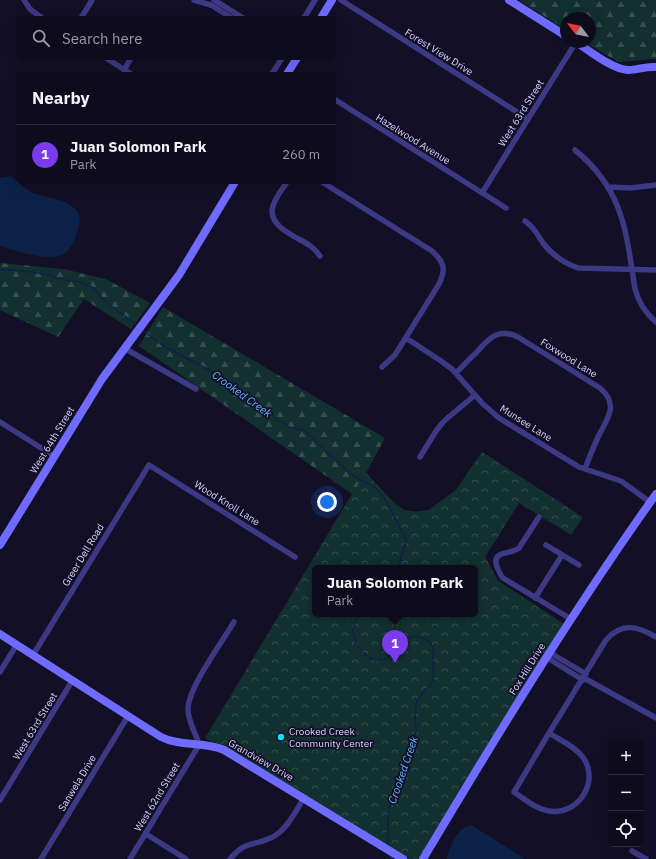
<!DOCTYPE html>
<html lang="en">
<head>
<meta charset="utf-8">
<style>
	:root { --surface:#0e0b1c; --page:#1c1929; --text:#f1f3f6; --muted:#9b9ba3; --line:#2e2b3b; --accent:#7c3aed }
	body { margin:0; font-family:"IBM Plex Sans",sans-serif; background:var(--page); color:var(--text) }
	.controls { position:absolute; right:12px; bottom:12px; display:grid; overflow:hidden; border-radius:6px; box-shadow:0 4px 16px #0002 }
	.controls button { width:36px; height:36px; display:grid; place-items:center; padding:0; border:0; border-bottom:1px solid var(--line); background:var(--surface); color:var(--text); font:20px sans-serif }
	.compass { position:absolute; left:560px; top:12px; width:36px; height:36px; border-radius:50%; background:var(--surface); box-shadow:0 4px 16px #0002; rotate:302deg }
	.you { position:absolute; left:327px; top:502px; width:14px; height:14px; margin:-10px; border:3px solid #fff; border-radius:50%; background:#1a73e8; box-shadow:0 0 0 6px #1a73e833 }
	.badge { display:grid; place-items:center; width:26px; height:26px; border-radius:50%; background:var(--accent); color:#fff; font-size:13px; font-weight:700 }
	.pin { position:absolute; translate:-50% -33px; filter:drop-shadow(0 1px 2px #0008) }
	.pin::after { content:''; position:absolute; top:21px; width:14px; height:12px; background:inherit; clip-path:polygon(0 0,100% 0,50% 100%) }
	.popup { position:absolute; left:312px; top:565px; width:166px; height:52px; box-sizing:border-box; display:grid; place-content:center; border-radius:6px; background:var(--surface); filter:drop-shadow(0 1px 3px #0005); font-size:13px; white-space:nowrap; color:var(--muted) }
	.popup b { font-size:15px; color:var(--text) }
	.popup::after { content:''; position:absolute; left:50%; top:100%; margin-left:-8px; border:8px solid transparent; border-top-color:var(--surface) }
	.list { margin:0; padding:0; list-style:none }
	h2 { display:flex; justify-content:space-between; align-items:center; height:52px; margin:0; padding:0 16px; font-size:17px }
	h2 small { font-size:13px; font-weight:400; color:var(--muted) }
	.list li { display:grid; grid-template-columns:26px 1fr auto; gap:12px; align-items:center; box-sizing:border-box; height:60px; padding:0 16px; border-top:1px solid var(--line) }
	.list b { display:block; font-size:15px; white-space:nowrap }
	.list p { margin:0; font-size:13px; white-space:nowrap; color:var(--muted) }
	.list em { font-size:13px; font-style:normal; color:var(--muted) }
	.icon { flex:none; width:22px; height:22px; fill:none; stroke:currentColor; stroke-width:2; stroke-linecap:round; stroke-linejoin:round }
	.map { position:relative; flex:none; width:656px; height:859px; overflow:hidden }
	.search { position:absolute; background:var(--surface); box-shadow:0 4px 16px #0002; left:16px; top:16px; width:320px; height:44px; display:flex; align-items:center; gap:10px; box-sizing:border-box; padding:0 14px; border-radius:6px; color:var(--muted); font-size:15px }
	.panel { position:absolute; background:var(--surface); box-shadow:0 4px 16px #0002; left:16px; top:72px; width:320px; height:112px; border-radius:6px }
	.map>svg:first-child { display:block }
	.forest { fill:url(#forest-firs); fill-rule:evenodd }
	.park { fill:url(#park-crowns); fill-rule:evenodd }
	.water { fill:#0c2248 }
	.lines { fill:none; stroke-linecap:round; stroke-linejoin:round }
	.stream { stroke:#0c2248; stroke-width:1.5 }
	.street { stroke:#3d3a85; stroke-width:5.5 }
	.secondary { stroke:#6f6bff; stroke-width:8 }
	.poi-dot { fill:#00e5ff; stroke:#130f26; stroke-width:1.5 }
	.labels { text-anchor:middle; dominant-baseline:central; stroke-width:3.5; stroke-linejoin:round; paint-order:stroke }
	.street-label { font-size:10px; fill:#d9d4ff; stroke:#130f26 }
	.poi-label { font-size:10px; fill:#d9d4ff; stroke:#130f26; text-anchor:start }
	.water-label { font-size:11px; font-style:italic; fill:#62b6ff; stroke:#130f26 }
</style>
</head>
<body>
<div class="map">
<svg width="656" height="859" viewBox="0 0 656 859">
	<defs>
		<pattern id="forest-firs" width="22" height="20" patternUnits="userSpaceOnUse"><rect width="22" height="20" fill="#12302f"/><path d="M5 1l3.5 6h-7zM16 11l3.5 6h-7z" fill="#344d4e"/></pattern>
		<pattern id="park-crowns" width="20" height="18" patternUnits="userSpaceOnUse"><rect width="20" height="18" fill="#12302f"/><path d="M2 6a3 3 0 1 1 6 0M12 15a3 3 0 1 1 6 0" fill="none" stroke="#344d4e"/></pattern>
	</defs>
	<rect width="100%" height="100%" fill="#130f26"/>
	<path class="forest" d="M 519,0 L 656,0 L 656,59 L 618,62 L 585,42 L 590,42 L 590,18 L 566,18 L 566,30 Z
		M 0,263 L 63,269 L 106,279 L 150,303 L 131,329 L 84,299 L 58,337 L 0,310 Z
		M 163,307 L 385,438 L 366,473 L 395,504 L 404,510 L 416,512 L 429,510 L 456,490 L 482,452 L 531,484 L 485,557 L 498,581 L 564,624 L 416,859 L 409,859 L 277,780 L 268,634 L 352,494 L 139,346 ZM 315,568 L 475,568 L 475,614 L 315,614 Z"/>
	<path class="park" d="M 482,452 L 583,517 L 571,535 L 519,503 L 485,557 L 498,581 L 564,624 L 520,691 L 420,859 L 408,858 L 205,738 L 365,473 L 395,504 L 404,510 L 416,512 L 429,510 L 456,490 ZM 315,568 L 475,568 L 475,614 L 315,614 Z"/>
	<path class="water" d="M 11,176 C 17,181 25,190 33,193 C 47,198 63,198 75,209 C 82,215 80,224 77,232 C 75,239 72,248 65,253 C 52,264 15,250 0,246 L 0,178 Z
		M 471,825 L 525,859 L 447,859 C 448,849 455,836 462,829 C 464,827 469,826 471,825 Z"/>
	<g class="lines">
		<path class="stream" d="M 0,270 L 16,270 L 45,274 L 59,279 L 80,282 L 92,287 L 107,303 L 137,325
			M 141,329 L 162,345 L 220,376 L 229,383 L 242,395 L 289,427 L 305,431 L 347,471 L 359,479 L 370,484 L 378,490 L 386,501 L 405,537 L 406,541 L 398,568
			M 361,614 C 343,626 359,662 380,660 C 392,659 392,650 399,643 C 407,636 418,634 427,640 C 434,645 434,651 433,658 C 432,668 436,677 430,685 C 426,691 420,694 417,701 C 415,708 415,715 415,722 C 415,725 417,729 416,731 C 416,734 413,737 412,739 C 411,744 410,749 408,754 C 403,768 396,782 392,796 C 388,809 386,834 389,847
			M 390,855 L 391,859"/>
		<path class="street" d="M 24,0 L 30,9 L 42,18
			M 194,0 L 211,5 L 232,18
			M 214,0 L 243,18
			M 341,0 L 528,119
			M 81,18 L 92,0
			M 304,18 L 315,0
			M 106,58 L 131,74
			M 124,70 L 131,58
			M 272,74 L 282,58
			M 334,99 L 506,208
			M 575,150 C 624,190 626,232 635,289 C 639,303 645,313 656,322
			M 287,182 C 282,190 273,200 272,210 C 271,228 297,237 309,245 C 314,248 317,252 320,256
			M 322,182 L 432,251 C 445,263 446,269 439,284 L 395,355 L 382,367
			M 609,187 L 630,188 L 656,185
			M 482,193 L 576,42
			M 525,221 C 534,227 537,234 543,243 C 552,255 564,263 578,268 L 656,270
			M 406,338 L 438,359 L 452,369 L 483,404 L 499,418 L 579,467 L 621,481 L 650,502
			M 124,348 L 196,389
			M 456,373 C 463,366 469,359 476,353 C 488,339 498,327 518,337 L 600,388 C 619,404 608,418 599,435 C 594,446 589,457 585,469
			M 0,422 L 54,456
			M 420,457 L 436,431 L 444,421 L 475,395
			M 539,517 L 519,548 C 510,555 491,550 497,567 C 499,571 500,575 503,578 L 571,619
			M 546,545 L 579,565
			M 535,598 L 562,555
			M 549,652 L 586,674
			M 33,655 L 149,465 L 295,557
			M 546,657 L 583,680
			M 0,672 L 17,644
			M 584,678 L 656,718
			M 549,733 C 560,740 574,746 582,756 C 601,780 579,816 549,811 C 536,809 524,799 514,792 Z
			M 549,733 L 606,640 C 622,622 637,626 656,637
			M 0,800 L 72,681
			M 146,834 L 186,859
			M 632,851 L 646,859
			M 41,859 L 128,716
			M 130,859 L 199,745 C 196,733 188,722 188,709 C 188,688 222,642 234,622
			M 230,859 C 247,838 258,847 276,835 C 289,826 296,810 304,798"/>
		<path class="secondary" d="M 509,0 L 566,36
			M 321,18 L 332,0
			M 576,42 C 590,51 612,69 628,70 C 638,70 646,66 656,67
			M 287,74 L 297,58
			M 0,545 L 102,379 L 179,275 L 235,182
			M 0,634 L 161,737 C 181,747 204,741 224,750 L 403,859
			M 423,859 C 497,735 572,612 656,494"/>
	</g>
	<circle class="poi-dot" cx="281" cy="737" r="4"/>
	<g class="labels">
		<g class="street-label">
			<text transform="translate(439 52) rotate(32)">Forest View Drive</text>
			<text transform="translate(521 113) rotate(-58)">West 63rd Street</text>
			<text transform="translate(413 139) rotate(32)">Hazelwood Avenue</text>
			<text transform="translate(569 358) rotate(32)">Foxwood Lane</text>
			<text transform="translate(526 423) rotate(32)">Munsee Lane</text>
			<text transform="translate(52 440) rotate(-59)">West 64th Street</text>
			<text transform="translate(227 503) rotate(32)">Wood Knoll Lane</text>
			<text transform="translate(83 555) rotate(-59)">Greer Dell Road</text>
			<text transform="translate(527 669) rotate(-58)">Fox Hill Drive</text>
			<text transform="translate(35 726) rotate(-59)">West 63rd Street</text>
			<text transform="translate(261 760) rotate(30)">Grandview Drive</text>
			<text transform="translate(77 783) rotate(-59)">Sanwela Drive</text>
			<text transform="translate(157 797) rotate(-59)">West 62nd Street</text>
		</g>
		<g class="poi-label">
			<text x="289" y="731">Crooked Creek<tspan x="289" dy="12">Community Center</tspan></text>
		</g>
		<g class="water-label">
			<text transform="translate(242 394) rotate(36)">Crooked Creek</text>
			<text transform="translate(403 770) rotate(-71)">Crooked Creek</text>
		</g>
	</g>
</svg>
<div class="controls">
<button>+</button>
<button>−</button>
<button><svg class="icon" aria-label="locate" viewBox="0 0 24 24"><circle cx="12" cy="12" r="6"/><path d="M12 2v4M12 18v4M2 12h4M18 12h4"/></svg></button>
</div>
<svg class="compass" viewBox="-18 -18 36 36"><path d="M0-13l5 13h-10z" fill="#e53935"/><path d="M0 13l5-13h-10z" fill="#9b9ba3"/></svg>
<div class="you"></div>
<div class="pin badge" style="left:395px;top:663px">1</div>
<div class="popup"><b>Juan Solomon Park</b>Park</div>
<div class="search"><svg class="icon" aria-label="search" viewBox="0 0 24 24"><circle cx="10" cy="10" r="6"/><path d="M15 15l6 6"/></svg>Search here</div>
<section class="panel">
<h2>Nearby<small></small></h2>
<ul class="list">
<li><span class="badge">1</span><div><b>Juan Solomon Park</b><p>Park</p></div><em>260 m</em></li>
</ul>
</section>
</div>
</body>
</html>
